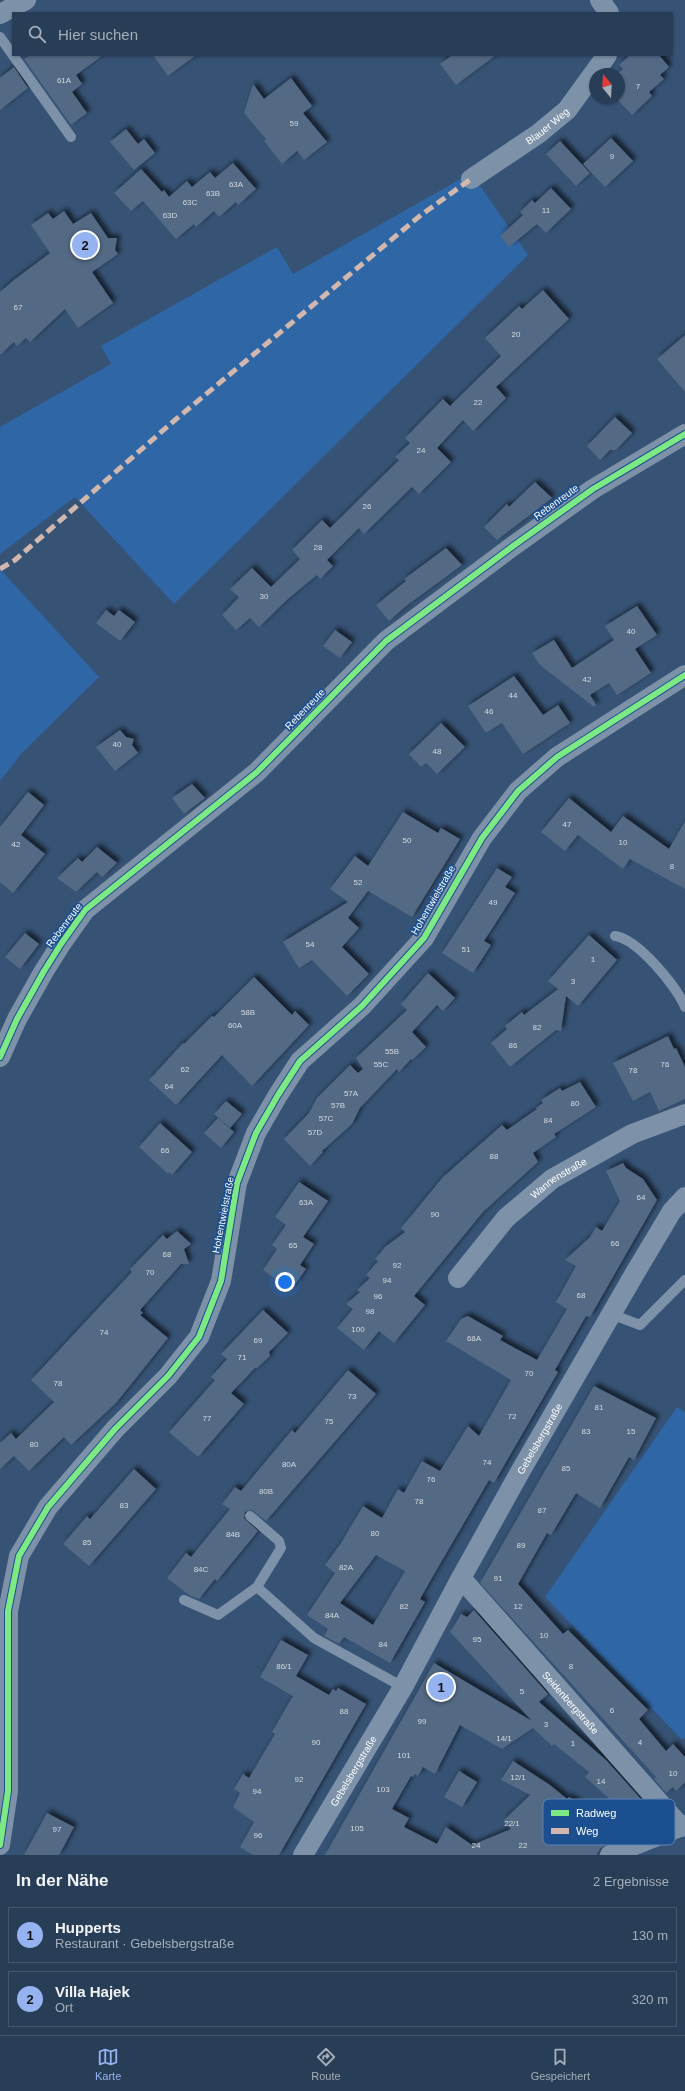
<!DOCTYPE html>
<html lang="de">
<head>
<meta charset="utf-8">
<style>
	:root { --surface:#283e57; --page:#344961; --text:#f1f3f6; --muted:#a5aeba; --line:#44576d; --accent:#95b2f1 }
	body { margin:0; font-family:Helvetica,sans-serif; background:var(--page); color:var(--text) }
	.compass { position:absolute; left:589px; top:68px; width:36px; height:36px; border-radius:50%; background:var(--surface); box-shadow:0 1px 3px #0004; rotate:342deg }
	.you { position:absolute; left:285px; top:1282px; width:14px; height:14px; margin:-10px; border:3px solid #fff; border-radius:50%; background:#1a73e8; box-shadow:0 0 0 6px #1a73e833 }
	.badge { display:grid; place-items:center; width:26px; height:26px; border-radius:50%; background:var(--accent); color:#111; font-size:13px; font-weight:700 }
	.pin { position:absolute; translate:-50% -50%; border:2px solid #fff; box-shadow:0 1px 4px #0006 }
	.list { margin:0; padding:0; list-style:none }
	h2 { display:flex; justify-content:space-between; align-items:center; height:52px; margin:0; padding:0 16px; font-size:17px }
	h2 small { font-size:13px; font-weight:400; color:var(--muted) }
	.list li { display:grid; grid-template-columns:26px 1fr auto; gap:12px; align-items:center; box-sizing:border-box; height:56px; margin:0 8px 8px; padding:0 8px; border:1px solid var(--line); border-radius:0px }
	.list b { display:block; font-size:15px; white-space:nowrap }
	.list p { margin:0; font-size:13px; white-space:nowrap; color:var(--muted) }
	.list em { font-size:13px; font-style:normal; color:var(--muted) }
	.icon { flex:none; width:22px; height:22px; fill:none; stroke:currentColor; stroke-width:2; stroke-linecap:round; stroke-linejoin:round }
	.map { position:relative; flex:none; width:685px; height:1855px; overflow:hidden }
	.search { position:absolute; background:var(--surface); box-shadow:0 1px 3px #0004; left:12px; right:12px; top:12px; height:44px; display:flex; align-items:center; gap:10px; box-sizing:border-box; padding:0 14px; border-radius:0px; color:var(--muted); font-size:15px }
	.sheet { height:180px; background:var(--surface) }
	nav { display:flex; justify-content:space-around; align-items:center; box-sizing:border-box; height:56px; border-top:1px solid var(--line); background:var(--surface); font-size:11px; color:var(--muted) }
	nav a { display:grid; justify-items:center; gap:2px }
	nav .on { color:var(--accent) }
	.map>svg:first-child { display:block }
	.green { fill:#2f66a5 }
	.building { fill:#526984; fill-rule:evenodd; filter:url(#shadow) }
	.lines { fill:none; stroke-linecap:round; stroke-linejoin:round }
	.service { stroke:#7d92a8; stroke-width:10 }
	.minor { stroke:#7d92a8; stroke-width:20 }
	.quiet { stroke:#d1b7ad; stroke-width:5; stroke-dasharray:10 5; stroke-linecap:butt }
	.cycleway-casing { stroke:#1b4f8f; stroke-width:8 }
	.cycleway { stroke:#7ce984; stroke-width:6 }
	.labels { text-anchor:middle; dominant-baseline:central; stroke-width:3.5; stroke-linejoin:round; paint-order:stroke }
	.number-label { font-size:8px; fill:#d4dae0 }
	.street-label { font-size:10px; fill:#fff; stroke:#1b4f8f }
	.key { fill:#1b4f8f; stroke:#5f84b1; stroke-width:1 }
	.key-label { font-size:11px; fill:#fff }
</style>
</head>
<body>
<div class="map">
<svg width="685" height="1855" viewBox="0 0 685 1855">
	<defs>
		<filter id="shadow"><feDropShadow dx="3.5" dy="-3.5" stdDeviation="2" flood-color="#0009"/></filter>
	</defs>
	<rect width="100%" height="100%" fill="#365274"/>
	<path class="green" d="M 471,173 L 528,255 L 174,604 L 75,497 L 0,554 L 0,427 L 111,364 L 101,346 L 277,247 L 293,274 Z
		M 0,569 L 99,677 L 21,754 L 0,781 Z
		M 677,1407 L 685,1412 L 685,1738 L 682,1740 L 545,1597 Z"/>
	<path class="building" d="M 30,55 L 103,55 L 76,75 L 82,84 L 72,92 L 87,113 L 71,125 L 24,59 Z
		M 153,55 L 196,55 L 168,76 Z
		M 452,55 L 496,55 L 456,85 L 440,64 Z
		M 630,55 L 659,55 L 669,67 L 660,75 L 664,79 L 649,92 L 652,96 L 632,115 L 616,98 L 619,98 L 619,74 L 617,74 L 623,69 L 619,65 Z
		M 14,67 L 28,88 L 0,110 L 0,78 Z
		M 291,78 L 312,106 L 303,113 L 327,142 L 304,160 L 297,151 L 282,164 L 264,141 L 266,139 L 244,113 L 253,84 L 264,99 Z
		M 126,129 L 138,144 L 144,139 L 155,153 L 134,170 L 110,142 Z
		M 611,138 L 633,161 L 605,187 L 583,164 Z
		M 560,141 L 590,173 L 576,186 L 546,154 Z
		M 233,163 L 256,189 L 238,205 L 236,202 L 219,217 L 214,211 L 196,227 L 194,224 L 176,239 L 143,201 L 131,211 L 114,193 L 141,169 L 162,192 L 164,190 L 169,197 L 187,181 L 192,187 L 210,172 L 215,178 Z
		M 551,188 L 571,209 L 546,233 L 537,224 L 509,247 L 500,236 L 523,215 L 520,212 L 532,200 L 535,203 Z
		M 64,211 L 73,224 L 91,213 L 108,238 L 117,238 L 115,250 L 118,254 L 92,272 L 113,303 L 78,328 L 65,309 L 30,342 L 26,338 L 17,346 L 14,342 L 0,355 L 0,292 L 14,280 L 50,253 L 31,225 L 48,213 L 53,219 Z
		M 543,290 L 569,319 L 496,387 L 506,398 L 473,431 L 463,420 L 437,448 L 451,462 L 419,494 L 412,487 L 364,534 L 359,528 L 327,560 L 333,566 L 320,579 L 317,575 L 289,598 L 259,627 L 250,618 L 236,630 L 222,615 L 239,597 L 230,589 L 252,568 L 271,587 L 300,559 L 292,550 L 322,520 L 330,528 L 399,460 L 395,457 L 410,443 L 405,438 L 443,399 L 450,406 L 501,356 L 485,338 L 519,306 L 522,309 Z
		M 685,335 L 685,392 L 657,359 Z
		M 615,417 L 632,433 L 616,450 L 610,450 L 600,460 L 587,446 Z
		M 535,482 L 552,498 L 497,540 L 484,527 L 507,504 L 509,507 Z
		M 446,548 L 462,565 L 406,606 L 389,621 L 376,605 L 406,581 L 404,579 Z
		M 637,606 L 657,635 L 635,649 L 651,673 L 617,695 L 609,683 L 590,695 L 596,705 L 594,707 L 540,665 L 532,653 L 554,640 L 572,668 L 614,640 L 605,626 Z
		M 106,610 L 114,616 L 119,610 L 135,622 L 120,641 L 96,623 Z
		M 335,630 L 352,642 L 340,658 L 323,646 Z
		M 514,676 L 543,715 L 558,705 L 570,723 L 523,754 L 502,723 L 486,733 L 468,706 Z
		M 441,723 L 465,747 L 437,774 L 426,763 L 421,767 L 409,754 Z
		M 120,730 L 126,737 L 134,739 L 132,745 L 138,753 L 115,771 L 96,747 Z
		M 192,784 L 205,798 L 184,814 L 172,798 Z
		M 28,792 L 44,805 L 21,835 L 45,854 L 13,893 L 0,882 L 0,827 Z
		M 569,798 L 611,832 L 623,816 L 669,849 L 685,821 L 685,889 L 630,859 L 623,869 L 578,835 L 565,851 L 541,832 Z
		M 403,812 L 438,833 L 441,828 L 460,839 L 412,917 L 368,891 L 348,918 L 359,928 L 342,947 L 369,974 L 347,996 L 312,960 L 299,968 L 283,942 L 348,902 L 330,889 L 355,856 L 368,866 Z
		M 97,847 L 117,863 L 102,877 L 97,872 L 76,892 L 57,878 L 78,858 L 82,862 Z
		M 497,868 L 512,877 L 505,887 L 515,893 L 484,941 L 491,945 L 473,973 L 442,953 Z
		M 25,933 L 39,944 L 20,969 L 5,957 Z
		M 589,935 L 617,960 L 578,1006 L 566,996 L 561,1031 L 556,1030 L 510,1067 L 491,1043 L 507,1029 L 505,1026 L 522,1012 L 524,1015 L 558,989 L 548,981 Z
		M 428,973 L 455,998 L 443,1011 L 437,1005 L 412,1032 L 426,1047 L 412,1060 L 411,1059 L 399,1072 L 397,1069 L 360,1108 L 352,1124 L 322,1151 L 323,1152 L 310,1166 L 284,1139 L 309,1113 L 317,1098 L 350,1065 L 358,1073 L 363,1069 L 356,1058 L 407,1010 L 401,1004 Z
		M 254,977 L 292,1015 L 295,1011 L 309,1025 L 252,1086 L 222,1055 L 176,1105 L 149,1080 L 183,1043 L 184,1044 L 212,1016 L 214,1017 Z
		M 668,1036 L 674,1049 L 676,1048 L 685,1067 L 685,1099 L 659,1111 L 650,1092 L 633,1101 L 613,1063 Z
		M 580,1082 L 596,1107 L 554,1134 L 556,1137 L 533,1153 L 538,1162 L 483,1212 L 414,1296 L 425,1305 L 394,1343 L 379,1331 L 364,1350 L 337,1328 L 353,1309 L 346,1304 L 360,1292 L 357,1290 L 370,1278 L 366,1275 L 378,1261 L 375,1259 L 385,1247 L 405,1232 L 401,1228 L 443,1177 L 502,1125 L 507,1130 L 537,1109 L 536,1108 L 543,1103 L 541,1100 L 560,1088 L 562,1091 Z
		M 226,1101 L 242,1114 L 230,1128 L 214,1114 Z
		M 218,1118 L 234,1132 L 221,1148 L 204,1133 Z
		M 160,1123 L 192,1152 L 172,1175 L 169,1172 L 168,1174 L 139,1147 Z
		M 623,1163 L 626,1168 L 643,1179 L 657,1200 L 590,1317 L 586,1316 L 555,1370 L 558,1372 L 494,1483 L 489,1480 L 433,1576 L 420,1599 L 425,1602 L 390,1663 L 344,1637 L 339,1644 L 324,1636 L 328,1629 L 307,1615 L 335,1573 L 325,1565 L 341,1543 L 363,1506 L 382,1518 L 398,1489 L 404,1493 L 422,1461 L 440,1471 L 468,1426 L 479,1436 L 511,1380 L 446,1341 L 461,1319 L 468,1316 L 503,1336 L 500,1340 L 537,1360 L 567,1309 L 556,1302 L 576,1266 L 565,1260 L 590,1237 L 596,1227 L 602,1231 L 620,1201 L 606,1171 ZM 376,1555 L 405,1571 L 373,1625 L 340,1603 Z
		M 299,1182 L 328,1201 L 303,1237 L 314,1244 L 300,1265 L 306,1269 L 291,1290 L 263,1270 L 277,1249 L 272,1245 L 286,1225 L 275,1217 Z
		M 177,1231 L 191,1244 L 184,1249 L 189,1264 L 181,1264 L 140,1310 L 143,1313 L 140,1315 L 168,1338 L 116,1403 L 71,1445 L 64,1437 L 29,1471 L 14,1456 L 0,1469 L 0,1443 L 11,1433 L 16,1439 L 54,1402 L 31,1380 L 132,1272 L 130,1269 L 163,1235 L 167,1239 Z
		M 263,1310 L 288,1333 L 269,1352 L 270,1356 L 257,1368 L 255,1368 L 231,1393 L 244,1404 L 198,1457 L 169,1432 L 215,1380 L 211,1377 L 227,1359 L 221,1354 Z
		M 348,1370 L 376,1394 L 266,1521 L 252,1510 L 245,1512 L 244,1518 L 258,1531 L 217,1581 L 215,1579 L 199,1599 L 189,1595 L 167,1578 L 186,1553 L 191,1557 L 230,1509 L 222,1504 L 235,1487 L 241,1491 L 292,1430 L 295,1433 Z
		M 594,1386 L 656,1418 L 634,1460 L 629,1457 L 600,1508 L 576,1493 L 551,1535 L 547,1533 L 518,1584 L 563,1634 L 568,1630 L 648,1710 L 639,1719 L 666,1751 L 673,1744 L 685,1757 L 685,1782 L 676,1791 L 673,1787 L 666,1793 L 654,1779 L 656,1777 L 480,1583 Z
		M 134,1469 L 156,1489 L 89,1566 L 63,1544 L 87,1516 L 90,1519 Z
		M 474,1610 L 548,1694 L 539,1702 L 606,1760 L 649,1808 L 610,1843 L 601,1848 L 596,1855 L 325,1855 L 434,1663 L 532,1721 L 450,1632 L 461,1614 L 467,1617 ZM 460,1725 L 502,1749 L 533,1728 L 552,1746 L 554,1744 L 589,1772 L 585,1777 L 623,1811 L 611,1824 L 569,1797 L 567,1799 L 550,1785 L 513,1761 L 501,1780 L 530,1795 L 503,1821 L 511,1829 L 472,1845 L 446,1827 L 437,1844 L 404,1827 L 409,1818 L 392,1809 L 411,1776 L 413,1777 L 415,1774 L 418,1776 L 423,1767 L 435,1774 Z
		M 281,1640 L 308,1655 L 296,1676 L 329,1695 L 333,1689 L 336,1691 L 338,1688 L 366,1704 L 279,1855 L 253,1855 L 240,1847 L 254,1822 L 233,1807 L 240,1793 L 234,1789 L 243,1774 L 249,1778 L 275,1734 L 272,1732 L 293,1696 L 260,1677 Z
		M 459,1771 L 477,1782 L 462,1807 L 444,1797 Z
		M 47,1813 L 74,1827 L 64,1846 L 59,1855 L 24,1855 Z"/>
	<g class="lines">
		<path class="service" d="M 0,37 L 71,137
			M 615,936 C 638,939 677,987 685,1007
			M 611,1314 L 640,1325 L 685,1280
			M 257,1587 L 314,1638 L 403,1687
			M 184,1600 L 218,1615 L 257,1587 L 281,1548 L 279,1541 L 250,1516"/>
		<g class="minor">
			<path d="M 600,0 L 609,13"/>
			<path d="M 0,14 L 26,0"/>
			<path id="s1" d="M 471,179 L 538,134 L 567,110 L 607,55"/>
			<path d="M 0,1057 L 17,1019 L 44,971 L 61,944 L 85,910 L 257,772 L 386,641 L 513,546 L 593,489 L 685,434"/>
			<path id="s2" d="M 458,1278 L 506,1218 L 552,1179 L 632,1134 L 685,1114"/>
			<path id="s3" d="M 461,1578 L 681,1827"/>
			<path d="M 0,1845 L 8,1791 L 8,1611 L 19,1556 L 48,1507 L 115,1429 L 168,1376 L 199,1337 L 221,1281 L 237,1183 L 256,1133 L 278,1095 L 300,1061 L 362,1006 L 424,938 L 482,838 L 518,791 L 557,757 L 685,675"/>
			<path id="s4" d="M 303,1855 L 403,1687 L 461,1578 L 520,1472 L 635,1273 L 672,1211 L 685,1197"/>
			<path d="M 610,1855 L 685,1825"/>
		</g>
		<path class="quiet" d="M 0,569 L 15,560 L 175,420 L 421,215 L 471,179"/>
		<g class="cycleway-casing">
			<path id="cycleway" d="M 0,1057 L 17,1019 L 44,971 L 61,944 L 85,910 L 257,772 L 386,641 L 513,546 L 593,489 L 685,434
				M 0,1845 L 8,1791 L 8,1611 L 19,1556 L 48,1507 L 115,1429 L 168,1376 L 199,1337 L 221,1281 L 237,1183 L 256,1133 L 278,1095 L 300,1061 L 362,1006 L 424,938 L 482,838 L 518,791 L 557,757 L 685,675"/>
		</g>
		<use href="#cycleway" class="cycleway"/>
	</g>
	<g class="labels">
		<g class="number-label">
			<text x="64" y="80">61A</text>
			<text x="638" y="86">7</text>
			<text x="294" y="123">59</text>
			<text x="612" y="156">9</text>
			<text x="236" y="184">63A</text>
			<text x="213" y="193">63B</text>
			<text x="190" y="202">63C</text>
			<text x="546" y="210">11</text>
			<text x="170" y="215">63D</text>
			<text x="18" y="307">67</text>
			<text x="516" y="334">20</text>
			<text x="478" y="402">22</text>
			<text x="421" y="450">24</text>
			<text x="367" y="506">26</text>
			<text x="318" y="547">28</text>
			<text x="264" y="596">30</text>
			<text x="631" y="631">40</text>
			<text x="587" y="679">42</text>
			<text x="513" y="695">44</text>
			<text x="489" y="711">46</text>
			<text x="117" y="744">40</text>
			<text x="437" y="751">48</text>
			<text x="567" y="824">47</text>
			<text x="407" y="840">50</text>
			<text x="623" y="842">10</text>
			<text x="16" y="844">42</text>
			<text x="672" y="866">8</text>
			<text x="358" y="882">52</text>
			<text x="493" y="902">49</text>
			<text x="310" y="944">54</text>
			<text x="466" y="949">51</text>
			<text x="593" y="959">1</text>
			<text x="573" y="981">3</text>
			<text x="248" y="1012">58B</text>
			<text x="235" y="1025">60A</text>
			<text x="537" y="1027">82</text>
			<text x="513" y="1045">86</text>
			<text x="392" y="1051">55B</text>
			<text x="381" y="1064">55C</text>
			<text x="665" y="1064">76</text>
			<text x="185" y="1069">62</text>
			<text x="633" y="1070">78</text>
			<text x="169" y="1086">64</text>
			<text x="351" y="1093">57A</text>
			<text x="575" y="1103">80</text>
			<text x="338" y="1105">57B</text>
			<text x="326" y="1118">57C</text>
			<text x="548" y="1120">84</text>
			<text x="315" y="1132">57D</text>
			<text x="165" y="1150">66</text>
			<text x="494" y="1156">88</text>
			<text x="641" y="1197">64</text>
			<text x="306" y="1202">63A</text>
			<text x="435" y="1214">90</text>
			<text x="615" y="1243">66</text>
			<text x="293" y="1245">65</text>
			<text x="167" y="1254">68</text>
			<text x="397" y="1265">92</text>
			<text x="150" y="1272">70</text>
			<text x="387" y="1280">94</text>
			<text x="581" y="1295">68</text>
			<text x="378" y="1296">96</text>
			<text x="370" y="1311">98</text>
			<text x="358" y="1329">100</text>
			<text x="104" y="1332">74</text>
			<text x="474" y="1338">68A</text>
			<text x="258" y="1340">69</text>
			<text x="242" y="1357">71</text>
			<text x="529" y="1373">70</text>
			<text x="58" y="1383">78</text>
			<text x="352" y="1396">73</text>
			<text x="599" y="1407">81</text>
			<text x="512" y="1416">72</text>
			<text x="207" y="1418">77</text>
			<text x="329" y="1421">75</text>
			<text x="586" y="1431">83</text>
			<text x="631" y="1431">15</text>
			<text x="34" y="1444">80</text>
			<text x="487" y="1462">74</text>
			<text x="289" y="1464">80A</text>
			<text x="566" y="1468">85</text>
			<text x="431" y="1479">76</text>
			<text x="266" y="1491">80B</text>
			<text x="419" y="1501">78</text>
			<text x="124" y="1505">83</text>
			<text x="542" y="1510">87</text>
			<text x="375" y="1533">80</text>
			<text x="233" y="1534">84B</text>
			<text x="87" y="1542">85</text>
			<text x="521" y="1545">89</text>
			<text x="346" y="1567">82A</text>
			<text x="201" y="1569">84C</text>
			<text x="498" y="1578">91</text>
			<text x="404" y="1606">82</text>
			<text x="518" y="1606">12</text>
			<text x="332" y="1615">84A</text>
			<text x="544" y="1635">10</text>
			<text x="477" y="1639">95</text>
			<text x="383" y="1644">84</text>
			<text x="284" y="1666">86/1</text>
			<text x="571" y="1666">8</text>
			<text x="522" y="1691">5</text>
			<text x="612" y="1710">6</text>
			<text x="344" y="1711">88</text>
			<text x="422" y="1721">99</text>
			<text x="546" y="1724">3</text>
			<text x="504" y="1738">14/1</text>
			<text x="316" y="1742">90</text>
			<text x="640" y="1742">4</text>
			<text x="573" y="1743">1</text>
			<text x="404" y="1755">101</text>
			<text x="673" y="1773">10</text>
			<text x="518" y="1777">12/1</text>
			<text x="299" y="1779">92</text>
			<text x="601" y="1781">14</text>
			<text x="383" y="1789">103</text>
			<text x="257" y="1791">94</text>
			<text x="512" y="1823">22/1</text>
			<text x="357" y="1828">105</text>
			<text x="57" y="1829">97</text>
			<text x="258" y="1835">96</text>
			<text x="476" y="1845">24</text>
			<text x="523" y="1845">22</text>
		</g>
		<g class="street-label">
			<text stroke="none"><textPath href="#s1" startOffset="93">Blauer Weg</textPath></text>
			<text transform="translate(556 502) rotate(-36)">Rebenreute</text>
			<text transform="translate(305 709) rotate(-46)">Rebenreute</text>
			<text transform="translate(433 900) rotate(-60)">Hohentwielstraße</text>
			<text transform="translate(64 925) rotate(-53)">Rebenreute</text>
			<text stroke="none"><textPath href="#s2" startOffset="143">Wannenstraße</textPath></text>
			<text transform="translate(223 1215) rotate(-79)">Hohentwielstraße</text>
			<text stroke="none"><textPath href="#s4" startOffset="479">Gebelsbergstraße</textPath></text>
			<text stroke="none"><textPath href="#s3" startOffset="166">Seidenbergstraße</textPath></text>
			<text stroke="none"><textPath href="#s4" startOffset="98">Gebelsbergstraße</textPath></text>
		</g>
	</g>
	<rect x="543" y="1799" width="132" height="46" rx="6" class="key"/>
	<rect x="551" y="1810" width="18" height="6" fill="#7ce984"/>
	<rect x="551" y="1828" width="18" height="6" fill="#d1b7ad"/>
	<g class="key-label">
		<text x="576" y="1817">Radweg</text>
		<text x="576" y="1835">Weg</text>
	</g>
</svg>
<svg class="compass" viewBox="-18 -18 36 36"><path d="M0-13l5 13h-10z" fill="#e53935"/><path d="M0 13l5-13h-10z" fill="#a5aeba"/></svg>
<div class="you"></div>
<div class="pin badge" style="left:441px;top:1687px">1</div>
<div class="pin badge" style="left:85px;top:245px">2</div>
<div class="search"><svg class="icon" aria-label="search" viewBox="0 0 24 24"><circle cx="10" cy="10" r="6"/><path d="M15 15l6 6"/></svg>Hier suchen</div>
</div>
<section class="sheet">
<h2>In der Nähe<small>2 Ergebnisse</small></h2>
<ul class="list">
<li><span class="badge">1</span><div><b>Hupperts</b><p>Restaurant · Gebelsbergstraße</p></div><em>130 m</em></li>
<li><span class="badge">2</span><div><b>Villa Hajek</b><p>Ort</p></div><em>320 m</em></li>
</ul>
</section>
<nav>
<a class="on"><svg class="icon" aria-label="map" viewBox="0 0 24 24"><path d="M3 6l6-2 6 2 6-2v14l-6 2-6-2-6 2zM9 4v14M15 6v14"/></svg>Karte</a>
<a><svg class="icon" aria-label="directions" viewBox="0 0 24 24"><path d="M12 3l9 9-9 9-9-9zM9 14v-3h6M13 9l2 2-2 2"/></svg>Route</a>
<a><svg class="icon" aria-label="saved" viewBox="0 0 24 24"><path d="M7 4h10v16l-5-4-5 4z"/></svg>Gespeichert</a>
</nav>
</body>
</html>
